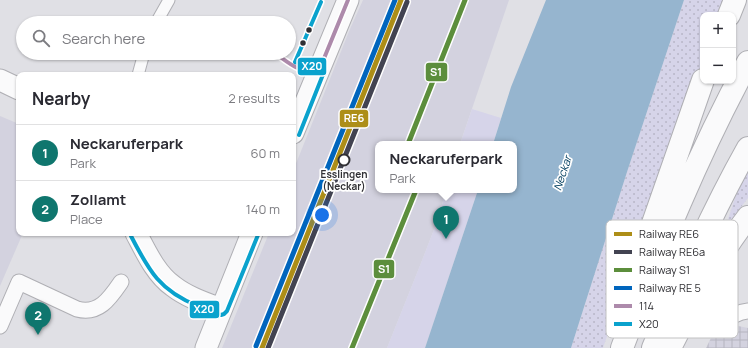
<!DOCTYPE html>
<html lang="en">
<head>
<meta charset="utf-8">
<style>
	:root { --surface:#fff; --page:#f2f2f3; --text:#2b2b33; --muted:#7c7c81; --line:#e1e1e2; --accent:#0f766e }
	body { margin:0; font-family:Manrope,sans-serif; background:var(--page); color:var(--text) }
	.controls { position:absolute; right:12px; top:12px; display:grid; overflow:hidden; border-radius:8px; box-shadow:0 1px 3px #0004 }
	.controls button { width:36px; height:36px; display:grid; place-items:center; padding:0; border:0; border-bottom:1px solid var(--line); background:var(--surface); color:var(--text); font:20px sans-serif }
	.you { position:absolute; left:322px; top:215px; width:14px; height:14px; margin:-10px; border:3px solid #fff; border-radius:50%; background:#1a73e8; box-shadow:0 0 0 6px #1a73e833 }
	.badge { display:grid; place-items:center; width:26px; height:26px; border-radius:50%; background:var(--accent); color:#fff; font-size:13px; font-weight:700 }
	.pin { position:absolute; translate:-50% -33px; filter:drop-shadow(0 1px 2px #0008) }
	.pin::after { content:''; position:absolute; top:21px; width:14px; height:12px; background:inherit; clip-path:polygon(0 0,100% 0,50% 100%) }
	.popup { position:absolute; left:375px; top:141px; width:142px; height:52px; box-sizing:border-box; display:grid; place-content:center; border-radius:8px; background:var(--surface); filter:drop-shadow(0 1px 3px #0005); font-size:13px; white-space:nowrap; color:var(--muted) }
	.popup b { font-size:15px; color:var(--text) }
	.popup::after { content:''; position:absolute; left:50%; top:100%; margin-left:-8px; border:8px solid transparent; border-top-color:var(--surface) }
	.list { margin:0; padding:0; list-style:none }
	h2 { display:flex; justify-content:space-between; align-items:center; height:52px; margin:0; padding:0 16px; font-size:17px }
	h2 small { font-size:13px; font-weight:400; color:var(--muted) }
	.list li { display:grid; grid-template-columns:26px 1fr auto; gap:12px; align-items:center; box-sizing:border-box; height:56px; padding:0 16px; border-top:1px solid var(--line) }
	.list b { display:block; font-size:15px; white-space:nowrap }
	.list p { margin:0; font-size:13px; white-space:nowrap; color:var(--muted) }
	.list em { font-size:13px; font-style:normal; color:var(--muted) }
	.icon { flex:none; width:22px; height:22px; fill:none; stroke:currentColor; stroke-width:2; stroke-linecap:round; stroke-linejoin:round }
	.map { position:relative; flex:none; width:748px; height:348px; overflow:hidden }
	.search { position:absolute; background:var(--surface); box-shadow:0 1px 3px #0004; left:16px; top:16px; width:280px; height:44px; display:flex; align-items:center; gap:10px; box-sizing:border-box; padding:0 14px; border-radius:22px; color:var(--muted); font-size:15px }
	.panel { position:absolute; background:var(--surface); box-shadow:0 1px 3px #0004; left:16px; top:72px; width:280px; height:164px; border-radius:8px }
	.map>svg:first-child { display:block }
	.built { fill:#d3d2df }
	.industrial { fill:url(#industrial-grid) }
	.grass { fill:url(#grass-dots) }
	.park { fill:#d6d4e9 }
	.water { fill:#96b5cf }
	.lines { fill:none; stroke-linecap:round; stroke-linejoin:round }
	.pedestrian-casing { stroke:#afafb4; stroke-width:13 }
	.minor-casing { stroke:#afafb4; stroke-width:17 }
	.secondary-casing { stroke:#afafb4; stroke-width:23 }
	.trunk-casing { stroke:#afafb4; stroke-width:24 }
	.pedestrian { stroke:#fafafb; stroke-width:11 }
	.minor { stroke:#fafafb; stroke-width:15 }
	.secondary { stroke:#fafafb; stroke-width:21 }
	.trunk { stroke:#fafafb; stroke-width:22 }
	.bus-1-casing { stroke:#fff; stroke-width:7 }
	.bus-2-casing { stroke:#fff; stroke-width:7 }
	.bus-1 { stroke:#ad8aab; stroke-width:4 }
	.bus-2 { stroke:#0aa2cd; stroke-width:4 }
	.rail-1-casing { stroke:#fff; stroke-width:8 }
	.rail-2-casing { stroke:#fff; stroke-width:8 }
	.rail-3-casing { stroke:#fff; stroke-width:8 }
	.rail-4-casing { stroke:#fff; stroke-width:8 }
	.rail-1 { stroke:#ad8e17; stroke-width:5 }
	.rail-2 { stroke:#424351; stroke-width:5 }
	.rail-3 { stroke:#5c8e3c; stroke-width:5 }
	.rail-4 { stroke:#0065bd; stroke-width:5 }
	.bus-dot { fill:#303034; stroke:#fff; stroke-width:1.5 }
	.stop-dot { fill:#fff; stroke:#303034; stroke-width:2 }
	.labels { text-anchor:middle; dominant-baseline:central; stroke-width:3.5; stroke-linejoin:round; paint-order:stroke }
	.stop-label { font-size:10px; font-weight:bold; fill:#303034; stroke:#fff }
	.water-label { font-size:11px; font-style:italic; fill:#064162; stroke:#fff }
	.key { fill:#fff; stroke:#c1c1c2; stroke-width:1 }
	.key-label { font-size:11px; fill:#303034 }
	.line-badge { stroke:#fff; stroke-width:1.5 }
	.badge-label { font-size:11px; text-anchor:middle; font-weight:bold; fill:#fff }
</style>
</head>
<body>
<div class="map">
<svg width="748" height="348" viewBox="0 0 748 348">
	<defs>
		<pattern id="industrial-grid" width="8" height="8" patternUnits="userSpaceOnUse"><rect width="8" height="8" fill="#d3d2df"/><path d="M0 4h8M4 0v8" fill="none" stroke="#b5b5c0"/></pattern>
		<pattern id="grass-dots" width="8" height="8" patternUnits="userSpaceOnUse"><rect width="8" height="8" fill="#d6d4e9"/><path d="M2 2h.1M6 6h.1" fill="none" stroke="#b8b6c8" stroke-width="1.8" stroke-linecap="round"/></pattern>
	</defs>
	<rect width="100%" height="100%" fill="#e0e0e5"/>
	<path class="built" d="M 363,0 L 509,0 L 460,144 L 378,144 L 378,190 L 446,190 L 438,219 L 423,258 L 387,348 L 222,348 L 269,233 L 293,233 L 293,171 L 350,29 Z
		M 0,116 L 19,124 L 19,233 L 23,233 L 0,286 Z"/>
	<path class="industrial" d="M 719,322 L 748,328 L 748,348 L 706,348 Z"/>
	<path class="grass" d="M 684,0 L 727,0 L 721,15 L 703,15 L 703,59 L 685,108 L 603,348 L 571,348 L 627,172 Z
		M 748,168 L 748,198 L 731,220 L 729,220 L 728,219 L 736,195 Z"/>
	<path class="park" d="M 472,109 L 501,118 L 493,144 L 460,144 Z
		M 446,190 L 478,190 L 425,348 L 387,348 L 423,258 L 438,219 Z"/>
	<path class="water" d="M 546,0 L 684,0 L 627,172 L 571,348 L 425,348 L 478,190 L 514,190 L 514,144 L 493,144 L 511,87 Z"/>
	<g class="lines">
		<g class="pedestrian-casing">
			<path id="pedestrian" d="M 156,23 L 169,0
				M 138,75 L 144,53"/>
		</g>
		<g class="minor-casing">
			<path id="minor" d="M 724,323 C 731,316 738,312 748,311
				M 0,326 L 19,282 L 77,309 C 99,315 110,298 121,282"/>
		</g>
		<g class="secondary-casing">
			<path id="secondary" d="M 0,80 L 19,89
				M 293,133 L 348,0
				M 136,233 C 146,252 156,274 173,286 C 187,297 205,303 221,309
				M 206,348 L 252,233"/>
		</g>
		<g class="trunk-casing">
			<path id="trunk" d="M 729,15 L 735,0
				M 636,272 L 703,80
				M 622,348 C 659,250 698,154 748,62
				M 653,348 C 682,280 712,212 748,148
				M 670,348 C 693,302 717,257 748,217"/>
		</g>
		<use href="#pedestrian" class="pedestrian"/>
		<use href="#minor" class="minor"/>
		<use href="#secondary" class="secondary"/>
		<use href="#trunk" class="trunk"/>
		<g class="bus-1-casing">
			<path id="bus-1" d="M 275,53 C 288,63 301,73 318,73
				M 318,73 L 348,0"/>
		</g>
		<g class="bus-2-casing">
			<path id="bus-2" d="M 299,135 L 324,72 L 323,69 L 320,67 L 306,66 L 295,62 L 321,2
				M 131,236 C 149,271 160,291 198,306 C 205,310 213,313 221,315 L 224,314 L 227,311 L 258,235"/>
		</g>
		<use href="#bus-1" class="bus-1"/>
		<use href="#bus-2" class="bus-2"/>
		<g class="rail-1-casing">
			<path id="rail-1" d="M 262,348 L 401,0"/>
		</g>
		<g class="rail-2-casing">
			<path id="rail-2" d="M 268,348 L 407,2"/>
		</g>
		<g class="rail-3-casing">
			<path id="rail-3" d="M 408,144 L 465,0
				M 352,348 L 416,190"/>
		</g>
		<g class="rail-4-casing">
			<path id="rail-4" d="M 256,346 L 395,0"/>
		</g>
		<use href="#rail-1" class="rail-1"/>
		<use href="#rail-2" class="rail-2"/>
		<use href="#rail-3" class="rail-3"/>
		<use href="#rail-4" class="rail-4"/>
	</g>
	<g class="bus-dot">
		<circle cx="309" cy="30" r="3.5"/>
		<circle cx="303" cy="43" r="3.5"/>
	</g>
	<circle class="stop-dot" cx="344" cy="160" r="5.5"/>
	<g class="labels">
		<g class="stop-label">
			<text x="344" y="174">Esslingen<tspan x="344" dy="12">(Neckar)</tspan></text>
		</g>
		<g class="water-label">
			<text transform="translate(562 173) rotate(-72)">Neckar</text>
		</g>
	</g>
	<rect x="606" y="220" width="132" height="118" rx="6" class="key"/>
	<rect x="614" y="232" width="18" height="4" fill="#ad8e17"/>
	<rect x="614" y="250" width="18" height="4" fill="#424351"/>
	<rect x="614" y="268" width="18" height="4" fill="#5c8e3c"/>
	<rect x="614" y="286" width="18" height="4" fill="#0065bd"/>
	<rect x="614" y="304" width="18" height="4" fill="#ad8aab"/>
	<rect x="614" y="322" width="18" height="4" fill="#0aa2cd"/>
	<g class="key-label">
		<text x="639" y="238">Railway RE6</text>
		<text x="639" y="256">Railway RE6a</text>
		<text x="639" y="274">Railway S1</text>
		<text x="639" y="292">Railway RE 5</text>
		<text x="639" y="310">114</text>
		<text x="639" y="328">X20</text>
	</g>
	<g class="line-badge">
		<rect x="297" y="57" width="30" height="19" rx="4" fill="#0aa2cd"/>
		<rect x="425" y="62" width="23" height="20" rx="4" fill="#5c8e3c"/>
		<rect x="339" y="109" width="30" height="19" rx="4" fill="#ad8e17"/>
		<rect x="373" y="259" width="22" height="20" rx="4" fill="#5c8e3c"/>
		<rect x="189" y="300" width="31" height="19" rx="4" fill="#0aa2cd"/>
	</g>
	<g class="badge-label">
		<text x="312" y="70">X20</text>
		<text x="436" y="76">S1</text>
		<text x="354" y="122">RE6</text>
		<text x="384" y="273">S1</text>
		<text x="204" y="313">X20</text>
	</g>
</svg>
<div class="controls">
<button>+</button>
<button>−</button>
</div>
<div class="you"></div>
<div class="pin badge" style="left:446px;top:239px">1</div>
<div class="popup"><b>Neckaruferpark</b>Park</div>
<div class="pin badge" style="left:38px;top:335px">2</div>
<div class="search"><svg class="icon" aria-label="search" viewBox="0 0 24 24"><circle cx="10" cy="10" r="6"/><path d="M15 15l6 6"/></svg>Search here</div>
<section class="panel">
<h2>Nearby<small>2 results</small></h2>
<ul class="list">
<li><span class="badge">1</span><div><b>Neckaruferpark</b><p>Park</p></div><em>60 m</em></li>
<li><span class="badge">2</span><div><b>Zollamt</b><p>Place</p></div><em>140 m</em></li>
</ul>
</section>
</div>
</body>
</html>
